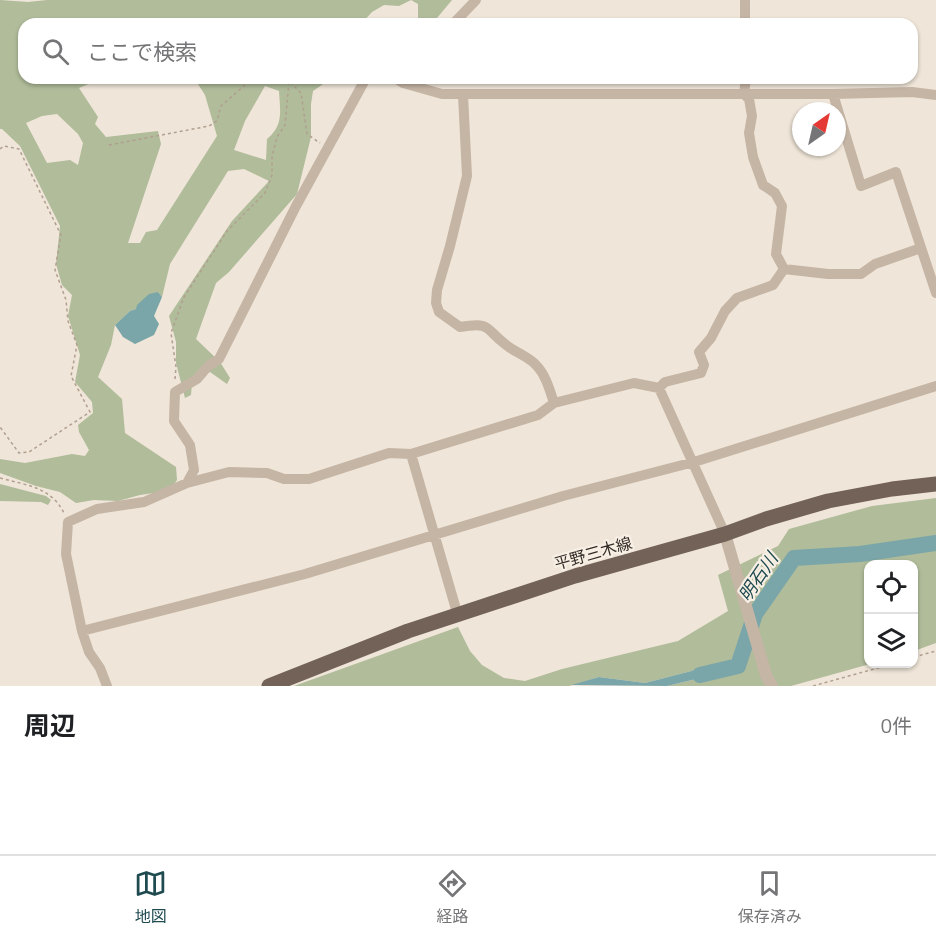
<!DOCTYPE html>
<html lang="ja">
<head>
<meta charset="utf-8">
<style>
	:root { --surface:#fff; --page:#f6f6f6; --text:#202124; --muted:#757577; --line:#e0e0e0; --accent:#1f4b50 }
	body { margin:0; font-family:"Titillium Web","Noto Sans JP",sans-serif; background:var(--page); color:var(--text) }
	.controls { position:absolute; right:18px; bottom:18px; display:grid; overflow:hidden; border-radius:12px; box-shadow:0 2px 4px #0004 }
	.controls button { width:54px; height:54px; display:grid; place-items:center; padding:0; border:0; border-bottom:2px solid var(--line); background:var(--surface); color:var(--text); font:30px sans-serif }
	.compass { position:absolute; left:792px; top:102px; width:54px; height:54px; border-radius:50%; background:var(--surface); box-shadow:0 2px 4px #0004; rotate:34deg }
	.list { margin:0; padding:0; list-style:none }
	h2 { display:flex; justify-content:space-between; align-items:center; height:78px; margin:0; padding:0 24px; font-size:26px }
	h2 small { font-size:20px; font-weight:400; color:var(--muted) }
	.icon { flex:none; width:33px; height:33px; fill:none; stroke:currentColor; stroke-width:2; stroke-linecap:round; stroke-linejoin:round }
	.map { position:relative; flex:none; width:936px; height:686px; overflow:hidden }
	.search { position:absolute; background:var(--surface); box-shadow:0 2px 4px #0004; left:18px; right:18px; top:18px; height:66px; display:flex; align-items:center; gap:15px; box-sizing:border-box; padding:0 21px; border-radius:18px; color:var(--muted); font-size:22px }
	.sheet { height:168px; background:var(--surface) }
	nav { display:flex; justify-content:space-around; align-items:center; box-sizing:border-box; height:84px; border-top:2px solid var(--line); background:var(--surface); font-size:16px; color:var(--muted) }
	nav a { display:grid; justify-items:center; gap:3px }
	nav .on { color:var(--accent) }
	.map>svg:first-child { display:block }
	.green { fill:#b0bc9a; fill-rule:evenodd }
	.water { fill:#7aa6a9 }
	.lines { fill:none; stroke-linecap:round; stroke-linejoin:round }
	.river { stroke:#7aa6a9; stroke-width:16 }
	.path { stroke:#b19f90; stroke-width:1.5; stroke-dasharray:3 3; stroke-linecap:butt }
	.minor { stroke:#c5b5a5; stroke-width:10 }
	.tertiary { stroke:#c5b5a5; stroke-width:12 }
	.primary { stroke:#736258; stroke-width:15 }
	.labels { text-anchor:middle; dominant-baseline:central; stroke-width:4.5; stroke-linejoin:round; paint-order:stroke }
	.street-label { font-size:16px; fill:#322a26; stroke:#f7efe4 }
	.water-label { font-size:18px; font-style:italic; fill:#1f4b50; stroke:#f7efe4 }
</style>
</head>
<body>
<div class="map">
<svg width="936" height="686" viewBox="0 0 936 686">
	<rect width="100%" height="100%" fill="#efe5d8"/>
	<path class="green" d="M 0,0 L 28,2 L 47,0 L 452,0 L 432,24 L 420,24 L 418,17 L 418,4 L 411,0 L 399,6 L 384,5 L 372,12 L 361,24 L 24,24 L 24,78 L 103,78 L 79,88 L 98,117 L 95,124 L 106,137 L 158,131 L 161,144 L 128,243 L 140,243 L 146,232 L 157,230 L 217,136 L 205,95 L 194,78 L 332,78 L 313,91 L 311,104 L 311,137 L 297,194 L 229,272 L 216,283 L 196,339 L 220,362 L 230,378 L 227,384 L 210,372 L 192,382 L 191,395 L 185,398 L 176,363 L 176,342 L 169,316 L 232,221 L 269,181 L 244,169 L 228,171 L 170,264 L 162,297 L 158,292 L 136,309 L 130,311 L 115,325 L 111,345 L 98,377 L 122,399 L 125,433 L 176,467 L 177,480 L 173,486 L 167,491 L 140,495 L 118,501 L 94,500 L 76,503 L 60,492 L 36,486 L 0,473 L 0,459 L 25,463 L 72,454 L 85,456 L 89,450 L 79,432 L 78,425 L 93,413 L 92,402 L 75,382 L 80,355 L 68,316 L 72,295 L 62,285 L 56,264 L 60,226 L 20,146 L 2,129 L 0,129 ZM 265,86 L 279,91 C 280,111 284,125 267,139 L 266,160 L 234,150 L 245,121 ZM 57,114 L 78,134 L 83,143 L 78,165 L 70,160 L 47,163 L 26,123 L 42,116 Z
		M 0,484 L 46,496 L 51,500 L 48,505 L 41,502 L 0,501 Z
		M 936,498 L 936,643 L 914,651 L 914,564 L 868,564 L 868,664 L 870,664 L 791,686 L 667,686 L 721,673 L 719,667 L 707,667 L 645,683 L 599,677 L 569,686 L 294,686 L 458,627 L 470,651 L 482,665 L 504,678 L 525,681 L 562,669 L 678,641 L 728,611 L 718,575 L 778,546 L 789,529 L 872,506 Z"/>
	<path class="water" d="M 158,292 L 162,297 L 154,316 L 159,324 L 154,335 L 135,344 L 123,337 L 115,325 L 130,311 L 136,309 L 137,305 L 149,294 Z
		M 707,667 L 719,667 L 721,673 L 667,686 L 571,685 L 599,677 L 645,683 Z"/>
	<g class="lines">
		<path class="river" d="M 700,675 L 738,666 L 755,614 L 794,558 L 860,554 L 936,543"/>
		<path class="path" d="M 286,78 L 301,93 L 307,134 L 320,143
			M 109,145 L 209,126 L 217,121 L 221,106 L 253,78
			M 0,149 L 4,146 L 19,149 L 61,235 L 55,270 L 66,300 L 68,321 L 77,345 L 71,376 L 90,412 L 29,452 L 19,453 L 0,427
			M 175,379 L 176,367 L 171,333 L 184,297 L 227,231 L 265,193 L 272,175 L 272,156 L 277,137 L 285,125 L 289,82
			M 0,478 C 26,485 51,487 64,513
			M 914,657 L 936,651
			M 813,686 L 892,664"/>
		<path class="minor" d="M 745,0 L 745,24
			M 453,24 L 476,0
			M 395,78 L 403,83 L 442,94 L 833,94 L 912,92 L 936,95
			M 746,78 L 744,94 L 749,99 L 752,116 L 749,133 L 753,157 L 763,185 L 775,193 L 782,206 L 776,254 L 784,269
			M 833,94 L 861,186 L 896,172 L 936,293
			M 463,95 L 467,176 L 450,246 L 437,290 L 436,303 L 439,312 L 460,327 C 492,322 484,328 505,344 C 514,352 528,356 536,365 C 546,375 550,391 554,403
			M 784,269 L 828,274 L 861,274 L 875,264 L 921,248
			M 659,388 L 665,382 L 701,373 L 704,365 L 699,352 L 711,338 L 725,311 L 737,298 L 773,285 L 784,269
			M 659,388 L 725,534
			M 411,454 L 458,616
			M 187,483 L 194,470 L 190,445 L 174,421 L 175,392 L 197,379 L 208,366 L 219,359 L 296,206 L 366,78
			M 82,631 L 305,574 L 563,496 L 694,462 L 936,386
			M 107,686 L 100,668 L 89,652 L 82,631 L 66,554 L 68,522 L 97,509 L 144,502 L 187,483 L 229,472 L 267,473 L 284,479 L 309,479 L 389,453 L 411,454 L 538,415 L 554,403 L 634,383 L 659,388"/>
		<path class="tertiary" d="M 725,534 L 766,675 L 772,686"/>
		<path class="primary" d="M 269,686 L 408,631 L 575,576 L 725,534 L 766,519 L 828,501 L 892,489 L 936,484"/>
	</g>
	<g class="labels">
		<g class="street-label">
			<text transform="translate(593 553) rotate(-16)">平野三木線</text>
		</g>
		<g class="water-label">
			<text transform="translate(758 577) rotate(-56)">明石川</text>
		</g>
	</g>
</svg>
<div class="controls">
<button><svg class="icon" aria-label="locate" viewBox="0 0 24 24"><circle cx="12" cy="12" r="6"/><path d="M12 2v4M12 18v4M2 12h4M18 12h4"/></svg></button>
<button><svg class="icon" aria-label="layers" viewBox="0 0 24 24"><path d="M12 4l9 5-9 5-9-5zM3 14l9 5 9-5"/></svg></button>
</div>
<svg class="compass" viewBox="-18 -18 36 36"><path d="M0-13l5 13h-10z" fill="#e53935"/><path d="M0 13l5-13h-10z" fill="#757577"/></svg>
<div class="search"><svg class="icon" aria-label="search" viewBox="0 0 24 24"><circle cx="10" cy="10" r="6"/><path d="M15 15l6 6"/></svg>ここで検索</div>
</div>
<section class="sheet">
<h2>周辺<small>0件</small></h2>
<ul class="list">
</ul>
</section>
<nav>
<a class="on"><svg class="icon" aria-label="map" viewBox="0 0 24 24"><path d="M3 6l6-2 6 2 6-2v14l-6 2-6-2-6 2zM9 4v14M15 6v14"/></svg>地図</a>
<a><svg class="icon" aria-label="directions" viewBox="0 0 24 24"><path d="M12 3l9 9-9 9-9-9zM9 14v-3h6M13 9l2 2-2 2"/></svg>経路</a>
<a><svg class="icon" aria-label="saved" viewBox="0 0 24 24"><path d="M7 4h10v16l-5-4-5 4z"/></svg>保存済み</a>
</nav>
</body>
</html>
